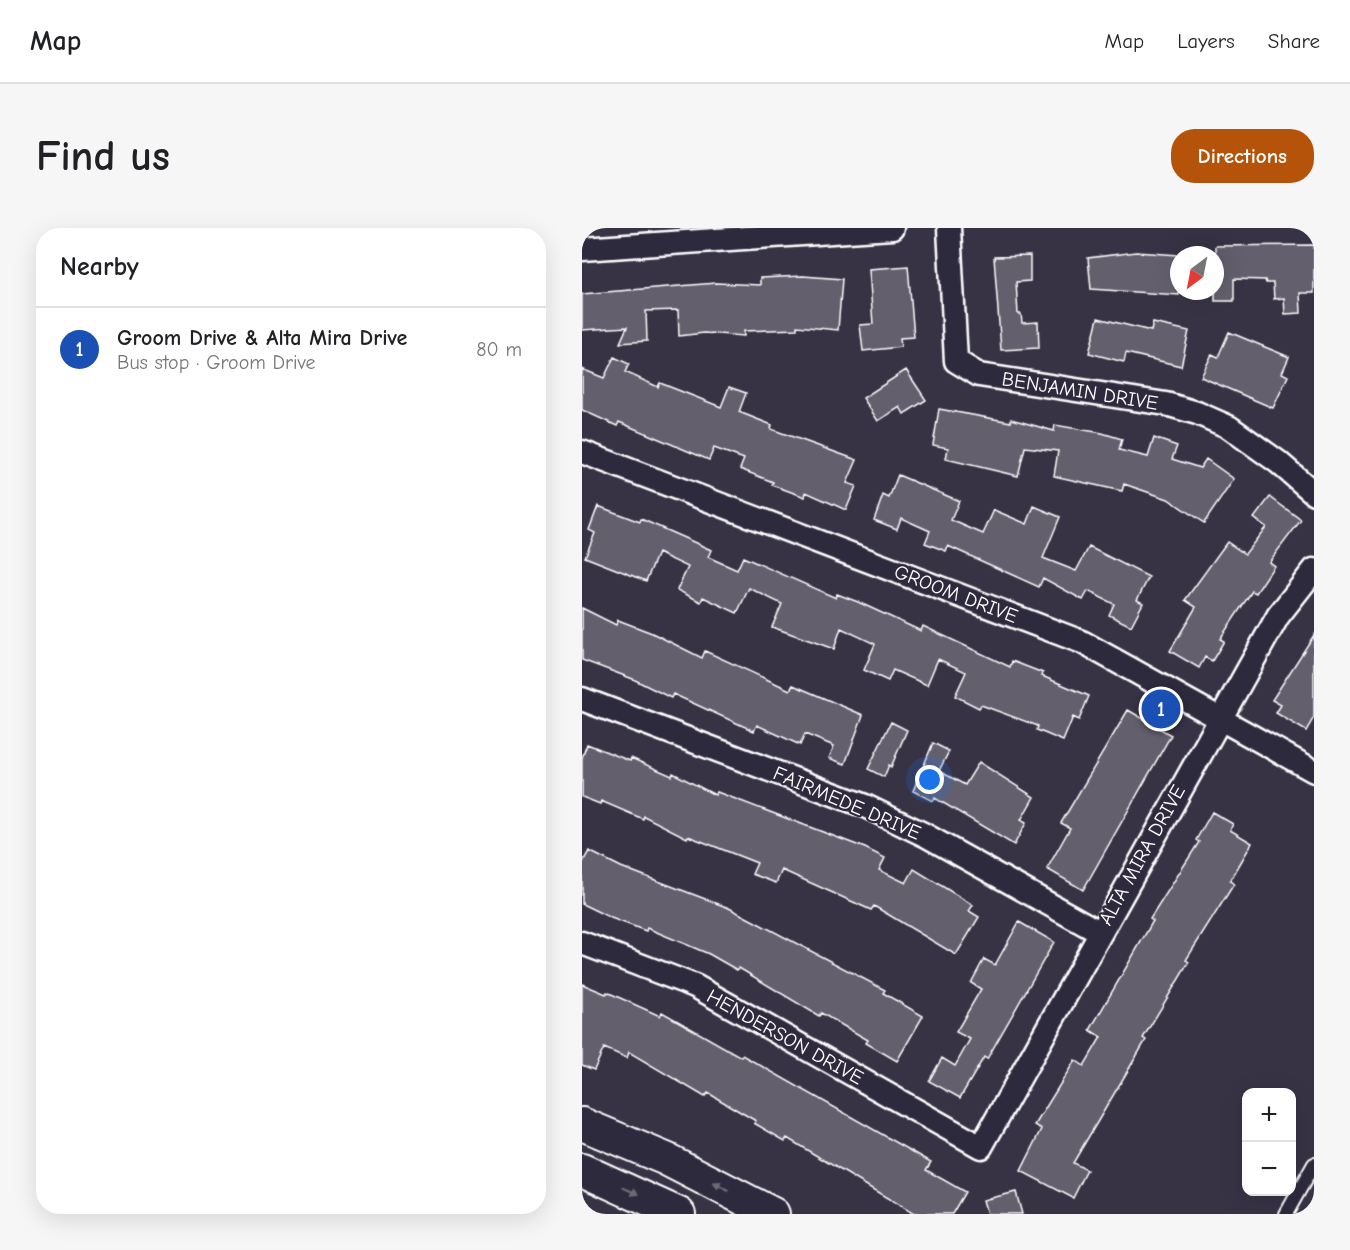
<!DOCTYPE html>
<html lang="en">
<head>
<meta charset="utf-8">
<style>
	:root { --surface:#fff; --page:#f6f6f6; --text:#202124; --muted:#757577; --line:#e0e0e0; --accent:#b45309 }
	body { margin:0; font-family:"Comic Neue",sans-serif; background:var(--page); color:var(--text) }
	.controls { position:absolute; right:18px; bottom:18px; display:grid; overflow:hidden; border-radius:12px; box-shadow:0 6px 24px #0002 }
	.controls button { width:54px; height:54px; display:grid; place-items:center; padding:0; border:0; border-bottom:2px solid var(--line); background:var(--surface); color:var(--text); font:30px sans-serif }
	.compass { position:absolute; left:588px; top:18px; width:54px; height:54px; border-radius:50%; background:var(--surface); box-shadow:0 6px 24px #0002; rotate:212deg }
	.you { position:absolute; left:348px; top:552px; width:21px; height:21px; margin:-15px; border:4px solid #fff; border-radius:50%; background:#1a73e8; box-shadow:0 0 0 9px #1a73e833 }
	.badge { display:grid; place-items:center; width:39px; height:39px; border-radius:50%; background:var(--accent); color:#fff; font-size:20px; font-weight:700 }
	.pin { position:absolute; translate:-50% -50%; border:3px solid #fff; box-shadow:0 2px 6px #0006 }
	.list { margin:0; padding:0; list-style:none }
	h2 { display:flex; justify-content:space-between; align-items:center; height:78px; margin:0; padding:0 24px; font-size:26px }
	h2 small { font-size:20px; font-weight:400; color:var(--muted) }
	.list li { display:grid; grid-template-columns:39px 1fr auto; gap:18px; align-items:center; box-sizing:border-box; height:84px; padding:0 24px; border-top:2px solid var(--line) }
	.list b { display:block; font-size:22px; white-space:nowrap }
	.list p { margin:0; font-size:20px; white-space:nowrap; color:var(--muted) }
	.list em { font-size:20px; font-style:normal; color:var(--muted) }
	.map { position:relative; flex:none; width:732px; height:986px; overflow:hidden; border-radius:24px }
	header { display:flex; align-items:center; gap:36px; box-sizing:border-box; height:84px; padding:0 30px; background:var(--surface); border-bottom:2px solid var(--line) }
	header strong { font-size:28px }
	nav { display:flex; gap:33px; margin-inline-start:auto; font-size:21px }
	.intro { display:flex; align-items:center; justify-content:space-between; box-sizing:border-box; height:144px; padding:0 36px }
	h1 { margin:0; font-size:42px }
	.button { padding:15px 27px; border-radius:24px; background:var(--accent); color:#fff; font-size:21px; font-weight:700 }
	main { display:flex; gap:36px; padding:0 36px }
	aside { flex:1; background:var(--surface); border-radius:24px; box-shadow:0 6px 24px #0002 }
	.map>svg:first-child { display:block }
	.building { fill:#635f6d; stroke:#fff; stroke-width:1.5 }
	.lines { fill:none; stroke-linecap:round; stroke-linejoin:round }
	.service-casing { stroke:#fff; stroke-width:16 }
	.minor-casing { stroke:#fff; stroke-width:27 }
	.secondary-casing { stroke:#fff; stroke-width:36 }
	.service { stroke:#2f2a3d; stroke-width:12 }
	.minor { stroke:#2f2a3d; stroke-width:22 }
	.secondary { stroke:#2f2a3d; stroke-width:32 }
	.oneway { fill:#6d6a77 }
	.labels { text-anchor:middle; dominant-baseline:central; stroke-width:4.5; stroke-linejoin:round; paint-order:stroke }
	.street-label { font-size:20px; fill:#fff; stroke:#2f2a3d }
</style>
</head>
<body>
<header>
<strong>Map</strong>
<nav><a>Map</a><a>Layers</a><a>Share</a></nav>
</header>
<div class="intro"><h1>Find us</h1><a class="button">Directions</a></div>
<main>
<aside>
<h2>Nearby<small></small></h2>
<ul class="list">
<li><span class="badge" style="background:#1a4fb4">1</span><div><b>Groom Drive &amp; Alta Mira Drive</b><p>Bus stop · Groom Drive</p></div><em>80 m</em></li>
</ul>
</aside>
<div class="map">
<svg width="732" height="986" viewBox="0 0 732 986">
	<rect width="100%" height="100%" fill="#373345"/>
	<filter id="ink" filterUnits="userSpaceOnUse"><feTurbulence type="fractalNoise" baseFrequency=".0167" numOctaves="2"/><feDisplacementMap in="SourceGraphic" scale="12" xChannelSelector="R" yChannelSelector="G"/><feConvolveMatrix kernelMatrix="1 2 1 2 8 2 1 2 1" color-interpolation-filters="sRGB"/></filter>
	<g filter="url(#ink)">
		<path class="building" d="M 732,17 L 732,65 L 718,65 L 719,85 L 703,86 L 702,70 L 692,71 L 691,55 L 684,55 L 683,52 L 652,51 L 652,73 L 633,73 L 633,18 Z
			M 554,24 L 597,27 L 597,67 L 509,61 L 506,30 Z
			M 448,28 L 448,53 L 434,54 L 436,86 L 439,86 L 440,95 L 456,94 L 457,120 L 419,122 L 412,29 Z
			M 326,38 L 332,109 L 318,110 L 319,119 L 281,123 L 278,97 L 291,96 L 287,41 Z
			M 221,48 L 260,51 L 256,102 L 215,98 L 215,101 L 162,103 L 162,108 L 122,105 L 97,108 L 96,82 L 64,83 L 65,113 L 38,115 L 45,99 L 0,102 L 0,66 L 134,55 L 178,57 L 178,50 Z
			M 516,90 L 569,103 L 571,95 L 607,103 L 599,138 L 544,125 L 542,134 L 507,125 Z
			M 647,104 L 707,129 L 700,145 L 706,148 L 691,180 L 619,149 L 630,126 L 636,129 Z
			M 32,129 L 47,136 L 43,144 L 76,159 L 78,155 L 139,179 L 147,159 L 164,165 L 157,184 L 190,197 L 189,201 L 275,232 L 265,255 L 274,258 L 264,282 L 224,264 L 223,269 L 190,257 L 191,254 L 158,241 L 162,231 L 132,220 L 127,232 L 37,194 L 35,198 L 0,182 L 0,141 L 22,150 Z
			M 324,142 L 344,172 L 322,186 L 318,179 L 296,193 L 281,170 Z
			M 357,181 L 429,194 L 429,191 L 472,203 L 473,197 L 520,205 L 540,211 L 537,222 L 566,229 L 572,210 L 595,218 L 590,231 L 618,240 L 624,231 L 652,251 L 622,295 L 586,271 L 542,256 L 540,263 L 472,248 L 476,223 L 443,219 L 436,248 L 364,231 L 366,220 L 351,217 Z
			M 316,247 L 377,273 L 369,292 L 401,306 L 412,282 L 445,296 L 452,278 L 478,289 L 461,330 L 494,343 L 507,319 L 567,349 L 555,372 L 561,375 L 549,398 L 527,387 L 532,376 L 506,363 L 501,372 L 461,350 L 457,359 L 366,318 L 364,323 L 343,315 L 348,303 L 319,290 L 315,301 L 292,292 L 301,267 L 307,270 Z
			M 688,269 L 719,292 L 687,334 L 692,338 L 674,365 L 670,363 L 638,411 L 642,413 L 630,433 L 623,429 L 617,440 L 588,423 L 614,379 L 603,372 L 645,314 L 663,326 L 684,299 L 672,290 Z
			M 16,278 L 58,294 L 59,291 L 116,316 L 129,322 L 126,329 L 155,342 L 161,329 L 254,370 L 255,366 L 276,374 L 339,403 L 341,398 L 428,439 L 430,433 L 461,445 L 460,448 L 507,468 L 497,492 L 491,489 L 481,513 L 455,502 L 456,498 L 399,477 L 397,480 L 373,468 L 384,444 L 356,431 L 345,457 L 311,442 L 306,453 L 282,442 L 293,416 L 259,400 L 252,421 L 190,399 L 200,376 L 167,360 L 155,385 L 121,369 L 119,374 L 95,362 L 106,339 L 76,325 L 64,353 L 3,329 L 13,305 L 7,302 Z
			M 0,380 L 34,397 L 36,392 L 70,405 L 120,430 L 123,423 L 208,462 L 211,457 L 281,487 L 263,536 L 247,530 L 252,518 L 223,506 L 218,517 L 175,497 L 172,503 L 91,466 L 89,470 L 51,451 L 0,432 Z
			M 732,407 L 732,489 L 724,503 L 694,485 L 699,477 L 690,472 Z
			M 546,482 L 589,507 L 501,662 L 465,641 L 488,600 L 479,595 Z
			M 309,494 L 325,502 L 309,539 L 307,537 L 302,549 L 286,541 Z
			M 351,515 L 367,523 L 357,543 L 383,557 L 397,534 L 452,569 L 439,592 L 444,595 L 432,617 L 353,570 L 351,573 L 331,563 Z
			M 5,516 L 48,533 L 49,530 L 90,548 L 91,545 L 133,567 L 135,564 L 283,620 L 303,630 L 297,642 L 324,655 L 332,641 L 391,677 L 387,683 L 397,689 L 374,727 L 292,678 L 289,682 L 200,642 L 194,655 L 170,646 L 175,635 L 106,608 L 105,610 L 62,588 L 61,591 L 19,573 L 18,576 L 0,569 L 0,530 Z
			M 630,584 L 651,596 L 648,602 L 670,615 L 648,653 L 652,656 L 604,732 L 607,734 L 561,810 L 564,812 L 491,935 L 505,942 L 491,970 L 439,943 L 460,901 L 453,897 L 493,832 L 502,838 L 519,809 L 508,802 L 571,693 L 568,691 L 617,614 L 614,612 Z
			M 7,623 L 39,639 L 147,680 L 303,762 L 301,765 L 341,788 L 315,833 L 284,815 L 286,812 L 239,785 L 237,788 L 157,740 L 155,742 L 127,726 L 65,700 L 64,703 L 29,690 L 0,676 L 0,636 Z
			M 437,694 L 472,714 L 405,831 L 402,829 L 378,870 L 347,853 L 360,830 L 373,838 L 388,811 L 374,804 L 399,761 L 389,755 L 402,731 L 413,737 Z
			M 0,756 L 24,766 L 25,764 L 78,788 L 80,784 L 159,829 L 160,827 L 349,934 L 344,942 L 383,964 L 370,986 L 332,986 L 205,910 L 203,913 L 172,895 L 174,893 L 126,865 L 123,869 L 47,824 L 45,830 L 22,820 L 12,842 L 0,837 Z
			M 434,964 L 440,986 L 405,986 L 401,972 Z"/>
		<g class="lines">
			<g class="service-casing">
				<path id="service" d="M 704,986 L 732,936"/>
			</g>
			<g class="minor-casing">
				<path id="minor" d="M 367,0 L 374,133 L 397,147 L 584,176 L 615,185 L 647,199 L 696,234 L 732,265
					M 0,21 L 310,0
					M 0,224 L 500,414 L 732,543
					M 0,471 L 283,578 L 343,607 L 517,704
					M 0,715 L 113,758 L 399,919 L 696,388 L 732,342"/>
			</g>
			<g class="secondary-casing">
				<path id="secondary" d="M 0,896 L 84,931 L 191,986
					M 0,942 L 97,986"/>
			</g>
			<use href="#service" class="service"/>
			<use href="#minor" class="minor"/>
			<use href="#secondary" class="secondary"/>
		</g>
		<defs><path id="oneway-solid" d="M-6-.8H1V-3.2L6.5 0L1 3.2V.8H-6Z" transform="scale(1.5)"/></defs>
		<g class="oneway">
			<use href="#oneway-solid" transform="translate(139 959) rotate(-153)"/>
			<use href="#oneway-solid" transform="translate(49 963) rotate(23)"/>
		</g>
	</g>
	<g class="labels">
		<g class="street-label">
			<text transform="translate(498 163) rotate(9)">BENJAMIN DRIVE</text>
			<text transform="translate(374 366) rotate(21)">GROOM DRIVE</text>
			<text transform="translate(265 575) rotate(23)">FAIRMEDE DRIVE</text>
			<text transform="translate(560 627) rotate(-61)">ALTA MIRA DRIVE</text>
			<text transform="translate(203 809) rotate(29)">HENDERSON DRIVE</text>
		</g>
	</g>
</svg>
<div class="controls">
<button>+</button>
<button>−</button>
</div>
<svg class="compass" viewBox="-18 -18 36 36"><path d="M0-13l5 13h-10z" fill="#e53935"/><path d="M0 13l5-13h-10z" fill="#757577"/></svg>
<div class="you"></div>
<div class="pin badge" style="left:579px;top:481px;background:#1a4fb4">1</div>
</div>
</main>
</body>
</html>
